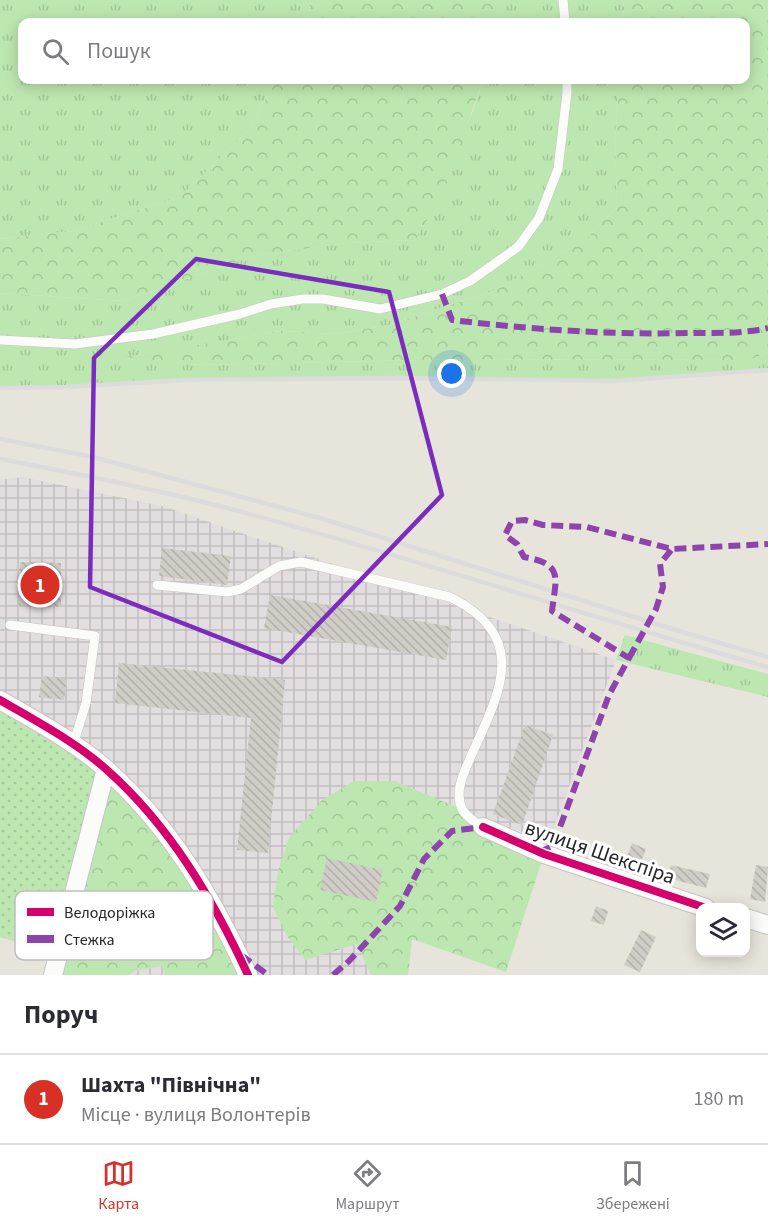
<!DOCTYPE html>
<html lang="uk">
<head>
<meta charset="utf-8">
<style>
	:root { --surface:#fff; --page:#f2f2f3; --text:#2b2b33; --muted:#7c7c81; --line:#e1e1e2; --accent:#d93025 }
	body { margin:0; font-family:"Source Sans 3",sans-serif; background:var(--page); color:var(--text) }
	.controls { position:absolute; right:18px; bottom:18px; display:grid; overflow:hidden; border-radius:12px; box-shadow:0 3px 15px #0003 }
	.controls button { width:54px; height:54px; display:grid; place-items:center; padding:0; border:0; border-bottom:2px solid var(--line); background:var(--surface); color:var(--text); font:30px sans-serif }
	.you { position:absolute; left:452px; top:374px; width:21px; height:21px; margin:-15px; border:4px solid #fff; border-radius:50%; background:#1a73e8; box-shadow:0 0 0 9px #1a73e833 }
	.badge { display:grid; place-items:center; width:39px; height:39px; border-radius:50%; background:var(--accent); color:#fff; font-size:20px; font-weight:700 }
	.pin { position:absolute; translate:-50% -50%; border:3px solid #fff; box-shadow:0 2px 6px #0006 }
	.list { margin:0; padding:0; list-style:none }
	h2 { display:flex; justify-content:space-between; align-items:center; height:78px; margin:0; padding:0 24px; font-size:26px }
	h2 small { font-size:20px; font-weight:400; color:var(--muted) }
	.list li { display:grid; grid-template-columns:39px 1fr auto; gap:18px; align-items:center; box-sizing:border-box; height:90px; padding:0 24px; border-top:2px solid var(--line) }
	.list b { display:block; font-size:22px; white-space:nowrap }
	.list p { margin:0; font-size:20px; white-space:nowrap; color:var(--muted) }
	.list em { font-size:20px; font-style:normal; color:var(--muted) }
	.icon { flex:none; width:33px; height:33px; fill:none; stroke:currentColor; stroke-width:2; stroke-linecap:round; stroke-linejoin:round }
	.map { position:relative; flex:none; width:768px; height:975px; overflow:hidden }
	.search { position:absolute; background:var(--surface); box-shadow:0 3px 15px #0003; left:18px; right:18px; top:18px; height:66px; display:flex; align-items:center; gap:15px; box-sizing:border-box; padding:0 21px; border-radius:12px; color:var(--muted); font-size:22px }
	.sheet { height:168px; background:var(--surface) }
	nav { display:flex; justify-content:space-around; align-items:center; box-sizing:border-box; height:84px; border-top:2px solid var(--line); background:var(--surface); font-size:16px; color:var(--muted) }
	nav a { display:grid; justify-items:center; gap:3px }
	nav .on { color:var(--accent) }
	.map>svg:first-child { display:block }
	.industrial { fill:url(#industrial-grid) }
	.grass { fill:url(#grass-tufts) }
	.forest { fill:url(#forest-crowns) }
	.garden { fill:url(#garden-dots) }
	.building { fill:url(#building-back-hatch) }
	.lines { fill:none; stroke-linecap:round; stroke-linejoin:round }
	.service-casing { stroke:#c6c5c6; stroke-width:10 }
	.minor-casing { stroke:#c6c5c6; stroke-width:20 }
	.service { stroke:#fbfbfa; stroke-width:9 }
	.minor { stroke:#fbfbfa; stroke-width:18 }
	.rail { stroke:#dcdcdd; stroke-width:4.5 }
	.quiet { stroke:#8e44ad; stroke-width:6; stroke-dasharray:12 6; stroke-linecap:butt }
	.cycleway-casing { stroke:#fff; stroke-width:11 }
	.cycleway { stroke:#d6006c; stroke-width:8 }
	.marked { fill:none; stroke:#7b2cbf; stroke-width:4.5; stroke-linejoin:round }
	.labels { text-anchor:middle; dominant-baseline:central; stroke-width:6; stroke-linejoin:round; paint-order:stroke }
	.street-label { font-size:21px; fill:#272727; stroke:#fff }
	.key { fill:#fff; stroke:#bebebe; stroke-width:1.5 }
	.key-label { font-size:16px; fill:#272727 }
</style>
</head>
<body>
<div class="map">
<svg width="768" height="975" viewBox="0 0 768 975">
	<defs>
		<pattern id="industrial-grid" width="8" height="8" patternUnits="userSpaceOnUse" patternTransform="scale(1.5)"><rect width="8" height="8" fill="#e2dddf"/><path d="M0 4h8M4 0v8" fill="none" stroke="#c2bebf"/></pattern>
		<pattern id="grass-tufts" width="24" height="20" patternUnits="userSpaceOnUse" patternTransform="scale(1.5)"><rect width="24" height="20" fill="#bde7b0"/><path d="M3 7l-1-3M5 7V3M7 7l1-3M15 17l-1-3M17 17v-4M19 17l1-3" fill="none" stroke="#a2c697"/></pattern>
		<pattern id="forest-crowns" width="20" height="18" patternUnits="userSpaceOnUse" patternTransform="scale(1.5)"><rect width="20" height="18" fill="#bde7b0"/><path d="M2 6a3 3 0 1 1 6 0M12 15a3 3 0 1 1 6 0" fill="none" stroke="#a2c697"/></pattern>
		<pattern id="garden-dots" width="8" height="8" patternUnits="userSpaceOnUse" patternTransform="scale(1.5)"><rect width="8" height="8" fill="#bde7b0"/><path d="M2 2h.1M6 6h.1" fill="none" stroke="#a2c697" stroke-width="1.8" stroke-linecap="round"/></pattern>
		<pattern id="building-back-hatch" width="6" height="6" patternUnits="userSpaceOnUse" patternTransform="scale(1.5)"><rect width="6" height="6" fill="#d0cdc7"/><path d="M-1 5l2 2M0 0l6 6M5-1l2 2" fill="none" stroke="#b3b0ab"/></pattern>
	</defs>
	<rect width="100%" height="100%" fill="#e7e4db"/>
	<path class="industrial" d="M 22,477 L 162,506 L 616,660 L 544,854 L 305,960 L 357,943 L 371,975 L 248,975 L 0,700 L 0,480 Z
		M 162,966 L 165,975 L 129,975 L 134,971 Z"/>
	<path class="grass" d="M 0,0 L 311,0 L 306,22 L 22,22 L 22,80 L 276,80 L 250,129 L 180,197 L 73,231 L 0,239 Z
		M 493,0 L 622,0 L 624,7 L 623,22 L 493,22 Z
		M 483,80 L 620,80 L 615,136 L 617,206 L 586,240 L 495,290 L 389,325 L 335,334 L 281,331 L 127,357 L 199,365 L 465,359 L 749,360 L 768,352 L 768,369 L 614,381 L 397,378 L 185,380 L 66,387 L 0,388 L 0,293 L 123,301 L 256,255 L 348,243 L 415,240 L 473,111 Z
		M 625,635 L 768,674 L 768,697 L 616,660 Z"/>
	<path class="forest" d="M 311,0 L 493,0 L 493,22 L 306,22 Z
		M 622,0 L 768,0 L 768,352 L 749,360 L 465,359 L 199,365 L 124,357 L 281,331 L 335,334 L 389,325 L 495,290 L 586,240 L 617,206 L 615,136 L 620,80 L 746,80 L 746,22 L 623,22 L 624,7 Z
		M 276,80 L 483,80 L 443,194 L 415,240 L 348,243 L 256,255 L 123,301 L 0,293 L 0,239 L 73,231 L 180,197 L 250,129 Z
		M 106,769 L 142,805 L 248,975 L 165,975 L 162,966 L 134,971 L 129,975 L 53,975 Z
		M 354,781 L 395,781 L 463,810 L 468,817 L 544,854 L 506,972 L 412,939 L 408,975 L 371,975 L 357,944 L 305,960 L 287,936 L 273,907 L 278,871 L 289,838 L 321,801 Z"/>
	<path class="garden" d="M 0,700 L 106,769 L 58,955 L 0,937 Z"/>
	<path class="building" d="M 162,548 L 231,556 L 227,585 L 159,576 Z
		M 20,562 L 61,563 L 61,607 L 19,606 Z
		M 270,595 L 452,627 L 446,660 L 264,628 Z
		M 119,663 L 285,680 L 268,853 L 237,850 L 251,718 L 115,703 Z
		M 42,676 L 67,679 L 64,700 L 39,697 Z
		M 525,725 L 553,735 L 522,825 L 493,814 Z
		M 632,843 L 646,849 L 639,867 L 625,862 Z
		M 327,858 L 383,870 L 376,902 L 320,890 Z
		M 671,865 L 710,874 L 706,888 L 668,878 Z
		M 756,865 L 768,867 L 765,902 L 750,899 Z
		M 596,906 L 608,911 L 604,925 L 591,921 Z
		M 641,930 L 656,937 L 640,972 L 624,965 Z"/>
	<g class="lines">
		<g class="service-casing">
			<path id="service" d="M 563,0 L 565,22
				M 0,340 L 75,344 L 153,334 L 240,314 L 271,304 L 303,299 L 323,299 L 380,309 L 442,294 L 470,281 L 518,247 L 539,218 L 558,169 L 567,93 L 567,80
				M 157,585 L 227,592 L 241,589 L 279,566 L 301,562 L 450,597 C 531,637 500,692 471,756 C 464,773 454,791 462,809 C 466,817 475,822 483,827
				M 10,625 L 95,636 L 86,703 L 73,745"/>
		</g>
		<g class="minor-casing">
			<path id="minor" d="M 0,700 C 36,721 76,742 107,770 C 170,826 213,899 248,975
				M 483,827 L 544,854 L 706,908
				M 746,918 L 768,925
				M 53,975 L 106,769"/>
		</g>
		<use href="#service" class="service"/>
		<use href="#minor" class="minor"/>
		<path class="rail" d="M 0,388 L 66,387 L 185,380 L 397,378 L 614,381 L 768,370
			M 0,439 L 93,457 L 320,518 L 682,632 L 768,657
			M 0,459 C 77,474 155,489 231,509 C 411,557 588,617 768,667"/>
		<path class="quiet" d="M 442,294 L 452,320 C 529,329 607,335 686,333 C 713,333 741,334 768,328
			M 629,658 L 656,609 L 663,587 L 660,564 L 672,549
			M 539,852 L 553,846 L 609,695 L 629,658 L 552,611 C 556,577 564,564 524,557 L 517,544 L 505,535 L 512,521 L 525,520 L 543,525 L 587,527 L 672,549 L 768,544
			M 241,955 L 268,975
			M 333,975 L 349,961 L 400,906 L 424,859 L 452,831 L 483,827"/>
		<g class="cycleway-casing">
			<path id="cycleway" d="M 0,700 C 36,721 76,742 107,770 C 170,826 213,899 248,975
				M 483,827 L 544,854 L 706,908"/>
		</g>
		<use href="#cycleway" class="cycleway"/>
	</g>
	<path class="marked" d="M 196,259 L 389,292 L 442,495 L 282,662 L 90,587 L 94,358 Z"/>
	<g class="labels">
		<g class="street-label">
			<text transform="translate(600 852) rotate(19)">вулиця Шекспіра</text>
		</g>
	</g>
	<rect x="15" y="891" width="198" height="69" rx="9" class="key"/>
	<rect x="27" y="908" width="27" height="8" fill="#d6006c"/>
	<rect x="27" y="935" width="27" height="8" fill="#8e44ad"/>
	<g class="key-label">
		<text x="64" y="918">Велодоріжка</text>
		<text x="64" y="945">Стежка</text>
	</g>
</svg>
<div class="controls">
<button><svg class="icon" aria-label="layers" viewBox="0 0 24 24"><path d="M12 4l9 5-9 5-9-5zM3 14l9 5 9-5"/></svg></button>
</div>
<div class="you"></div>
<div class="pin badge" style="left:40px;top:585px">1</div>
<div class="search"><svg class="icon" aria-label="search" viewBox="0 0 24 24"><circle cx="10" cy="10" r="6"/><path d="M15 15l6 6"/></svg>Пошук</div>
</div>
<section class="sheet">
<h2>Поруч<small></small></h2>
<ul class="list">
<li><span class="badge">1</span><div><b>Шахта &quot;Північна&quot;</b><p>Місце · вулиця Волонтерів</p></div><em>180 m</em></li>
</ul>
</section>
<nav>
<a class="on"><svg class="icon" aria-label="map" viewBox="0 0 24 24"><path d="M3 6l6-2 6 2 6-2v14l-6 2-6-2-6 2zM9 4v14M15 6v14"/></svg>Карта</a>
<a><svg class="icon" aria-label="directions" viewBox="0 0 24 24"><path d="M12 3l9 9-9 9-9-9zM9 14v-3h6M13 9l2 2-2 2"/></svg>Маршрут</a>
<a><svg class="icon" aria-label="saved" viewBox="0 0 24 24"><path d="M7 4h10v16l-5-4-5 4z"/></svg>Збережені</a>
</nav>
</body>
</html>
